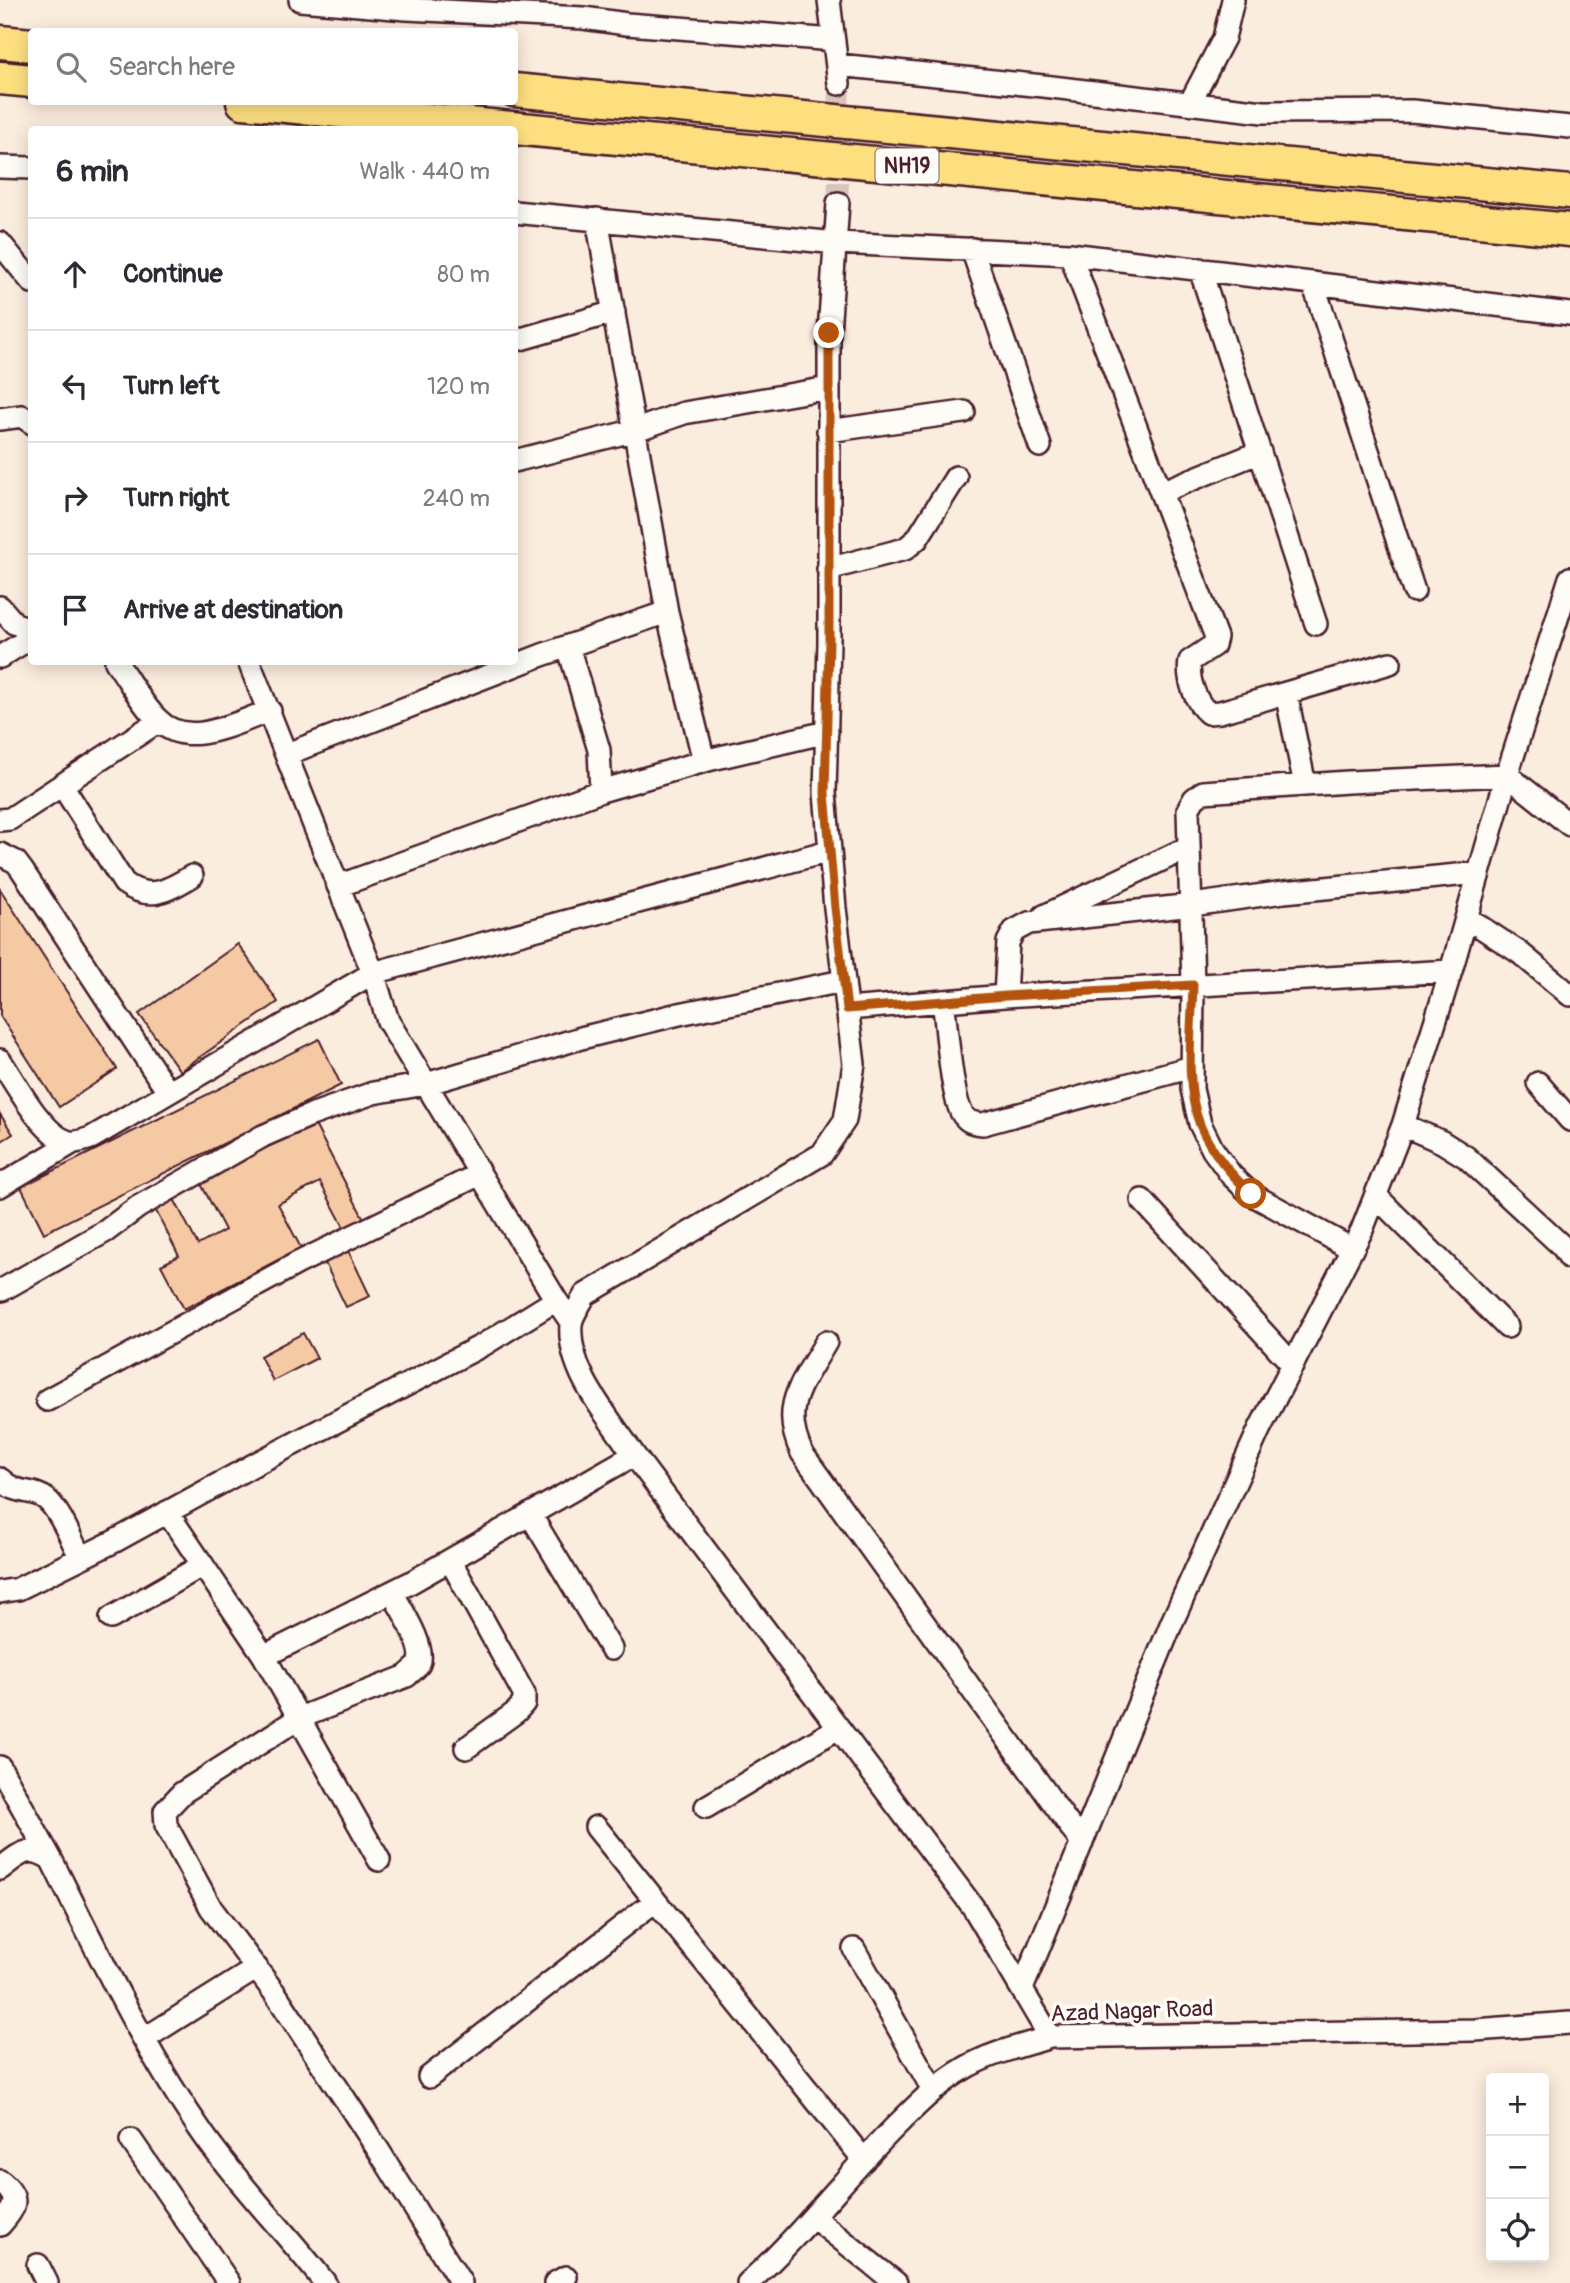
<!DOCTYPE html>
<html lang="en">
<head>
<meta charset="utf-8">
<style>
	:root { --surface:#fff; --page:#f7f7f7; --text:#2b2b33; --muted:#7c7c81; --line:#e1e1e2 }
	body { margin:0; font-family:Pangolin,sans-serif; background:var(--page); color:var(--text) }
	.controls { position:absolute; right:21px; bottom:21px; display:grid; overflow:hidden; border-radius:7px; box-shadow:0 4px 18px #0003 }
	.controls button { width:63px; height:63px; display:grid; place-items:center; padding:0; border:0; border-bottom:2px solid var(--line); background:var(--surface); color:var(--text); font:35px sans-serif }
	.stop { position:absolute; width:21px; height:21px; margin:-16px; border:5px solid #b45309; border-radius:50%; background:#fff }
	.stop.end { background:#b45309; border-color:#fff; box-shadow:0 2px 7px #0008 }
	.list { margin:0; padding:0; list-style:none }
	h2 { display:flex; justify-content:space-between; align-items:center; height:91px; margin:0; padding:0 28px; font-size:30px }
	h2 small { font-size:23px; font-weight:400; color:var(--muted) }
	.list li { display:grid; grid-template-columns:46px 1fr auto; gap:21px; align-items:center; box-sizing:border-box; height:112px; padding:0 28px; border-top:2px solid var(--line) }
	.list b { display:block; font-size:26px; white-space:nowrap }
	.list em { font-size:23px; font-style:normal; color:var(--muted) }
	.icon { flex:none; width:38px; height:38px; fill:none; stroke:currentColor; stroke-width:2; stroke-linecap:round; stroke-linejoin:round }
	.map { position:relative; flex:none; width:1570px; height:2283px; overflow:hidden }
	.search { position:absolute; background:var(--surface); box-shadow:0 4px 18px #0003; left:28px; top:28px; width:490px; height:77px; display:flex; align-items:center; gap:18px; box-sizing:border-box; padding:0 24px; border-radius:7px; color:var(--muted); font-size:26px }
	.panel { position:absolute; background:var(--surface); box-shadow:0 4px 18px #0003; left:28px; top:126px; width:490px; height:539px; border-radius:7px }
	.map>svg:first-child { display:block }
	.building { fill:#f5c9a4; stroke:#4a1f2b; stroke-width:2 }
	.lines { fill:none; stroke-linecap:round; stroke-linejoin:round }
	.minor-tunnel { stroke:#d8c4ba; stroke-width:21; stroke-dasharray:21 10; stroke-linecap:butt }
	.minor-casing { stroke:#4a1f2b; stroke-width:26 }
	.highway-casing { stroke:#4a1f2b; stroke-width:37 }
	.minor { stroke:#fdfcf7; stroke-width:21 }
	.highway { stroke:#fedf80; stroke-width:32 }
	.route { stroke:#b45309; stroke-width:9 }
	.labels { text-anchor:middle; dominant-baseline:central; stroke-width:7; stroke-linejoin:round; paint-order:stroke }
	.shield { fill:#fdfcf7; stroke:#806168; stroke-width:2 }
	.shield-label { font-size:21px; font-weight:bold; fill:#4a1f2b }
	.street-label { font-size:23px; fill:#4a1f2b; stroke:#fdfcf7 }
</style>
</head>
<body>
<div class="map">
<svg width="1570" height="2283" viewBox="0 0 1570 2283">
	<rect width="100%" height="100%" fill="#fbedde"/>
	<filter id="ink" filterUnits="userSpaceOnUse"><feTurbulence type="fractalNoise" baseFrequency=".0143" numOctaves="2"/><feDisplacementMap in="SourceGraphic" scale="14" xChannelSelector="R" yChannelSelector="G"/><feConvolveMatrix kernelMatrix="1 2 1 2 8 2 1 2 1" color-interpolation-filters="sRGB"/></filter>
	<g filter="url(#ink)">
		<path class="building" d="M 0,889 L 117,1069 L 59,1107 L 0,1016 Z
			M 238,944 L 278,1002 L 180,1071 L 139,1014 Z
			M 319,1039 L 341,1085 L 44,1233 L 21,1187 Z
			M 0,1114 L 13,1134 L 0,1142 Z
			M 314,1123 L 365,1221 L 346,1231 L 320,1182 L 278,1204 L 301,1248 L 184,1309 L 161,1265 L 179,1256 L 154,1207 L 173,1197 L 198,1245 L 225,1230 L 200,1182 Z
			M 347,1248 L 370,1296 L 346,1307 L 323,1259 Z
			M 303,1333 L 317,1358 L 273,1381 L 260,1356 Z"/>
		<g class="lines">
			<path class="minor-tunnel" d="M 838,203 L 839,84"/>
			<g class="minor-casing">
				<path id="minor" d="M 300,0 L 406,9 L 583,18 L 627,24 L 834,40
					M 829,0 L 839,84
					M 838,65 L 1043,86 L 1263,112 L 1412,111 L 1570,127
					M 1190,103 L 1224,38 L 1233,0
					M 0,167 L 32,168
					M 838,203 L 829,333 L 829,642 L 825,793 L 835,908 L 854,1064 L 845,1120 L 822,1154 L 585,1295 C 581,1303 572,1315 571,1324 C 567,1372 609,1417 634,1455 L 973,1907 L 1050,2037
					M 514,212 L 837,243 L 1070,254 L 1570,314
					M 597,219 L 667,612 L 704,761
					M 0,243 L 32,282
					M 972,249 L 1040,446
					M 1070,254 L 1216,637 L 1214,645 L 1190,661 C 1187,678 1195,702 1208,713 L 1220,712 L 1390,663
					M 1200,269 L 1316,624
					M 1313,283 L 1414,591
					M 514,341 L 614,312
					M 0,419 L 22,416 L 32,423
					M 828,431 L 964,412
					M 514,461 L 636,430 L 684,413 L 828,388
					M 1161,492 L 1260,452
					M 828,569 L 905,549 L 917,539 L 956,477
					M 0,607 L 14,623 L 32,630
					M 568,646 L 599,750 L 601,791
					M 0,657 L 32,637
					M 116,662 C 129,680 141,703 157,719 C 187,751 236,722 270,711
					M 249,662 L 373,973 L 388,1021 L 556,1300 L 571,1322
					M 1286,693 L 1305,785
					M 287,754 L 542,655 L 667,612
					M 62,785 L 124,883 C 150,902 168,890 192,876
					M 0,820 L 10,819 L 159,721
					M 0,854 L 16,862 L 22,870 L 168,1092
					M 338,886 L 601,791 L 712,759 L 827,732
					M 1044,916 L 1189,847
					M 1467,918 L 1520,953 L 1570,995
					M 1005,996 L 1008,942 L 1014,931 L 1029,923 L 1192,905 L 1284,892 L 1478,873
					M 943,1001 C 947,1025 951,1099 963,1115 C 969,1123 974,1123 983,1124 L 1192,1067
					M 847,1009 L 1005,996 L 1451,971
					M 0,1060 C 15,1082 43,1137 70,1142 C 76,1143 84,1140 91,1138 L 373,973 L 829,851
					M 1538,1083 L 1570,1120
					M 1403,1125 L 1442,1142 L 1466,1157 L 1562,1246 L 1570,1258
					M 0,1186 L 72,1143
					M 1376,1196 L 1507,1327
					M 1142,1200 L 1293,1365
					M 1352,1249 L 1251,1194 L 1231,1175 L 1213,1150 L 1200,1124 L 1192,1089 L 1193,985 L 1188,810 L 1194,799 L 1203,792 L 1348,782 L 1507,775 L 1570,825
					M 2,1290 L 106,1231 L 138,1207 L 263,1136 L 311,1115 L 373,1093 L 426,1084 L 581,1038 L 679,1014 L 843,981
					M 826,1342 C 803,1383 779,1405 802,1453 L 1082,1843
					M 47,1400 L 298,1263 L 480,1174
					M 0,1479 C 18,1496 32,1488 46,1499 C 60,1510 72,1542 81,1558
					M 167,1512 L 264,1656 L 379,1860
					M 530,1514 L 611,1649
					M 450,1560 L 524,1694 L 524,1703 L 516,1712 L 466,1748
					M 0,1592 L 18,1589 L 115,1541 L 259,1462 L 483,1345 L 556,1300
					M 392,1592 C 400,1607 427,1648 419,1664 C 417,1668 410,1672 407,1676 L 299,1718 L 182,1793 L 165,1811 L 166,1825 L 211,1908 L 277,1996 L 379,2151 L 461,2283
					M 111,1618 L 203,1565
					M 264,1656 L 408,1584 L 634,1455
					M 0,1767 L 51,1859
					M 706,1807 L 838,1728
					M 596,1827 L 864,2160
					M 0,1869 C 20,1854 27,1844 51,1859 C 98,1953 143,2048 203,2134 C 240,2187 286,2232 325,2283
					M 854,1949 L 933,2090
					M 1022,1989 L 1172,1622 L 1260,1428 L 1362,1230 L 1403,1125 L 1451,971 L 1507,775 L 1570,578
					M 144,2039 L 257,1968
					M 429,2077 L 655,1901
					M 131,2140 L 229,2283
					M 0,2181 C 21,2198 16,2207 0,2225
					M 813,2217 L 896,2283
					M 38,2265 L 47,2283
					M 555,2283 L 566,2277
					M 748,2283 C 804,2233 849,2171 903,2119 C 922,2100 941,2082 965,2068 C 990,2053 1022,2046 1050,2037 L 1475,2030 L 1570,2023"/>
			</g>
			<g class="highway-casing">
				<path id="highway" d="M 0,42 L 32,45
					M 0,78 L 32,81
					M 514,90 L 1570,192
					M 243,102 L 1570,230"/>
			</g>
			<use href="#minor" class="minor"/>
			<use href="#highway" class="highway"/>
		</g>
	</g>
	<g class="lines" filter="url(#ink)">
		<path class="route" d="M 829,333 L 829,642 L 825,793 L 835,908 L 847,1009 L 1006,996 L 1193,985 C 1192,1028 1184,1085 1200,1125 C 1211,1152 1231,1174 1251,1194"/>
	</g>
	<g class="labels">
		<rect class="shield" x="875.5" y="148.5" width="63" height="35" rx="5"/>
		<g class="shield-label">
			<text x="907" y="166">NH19</text>
		</g>
		<g class="street-label">
			<text transform="translate(1132 2011) rotate(-2)">Azad Nagar Road</text>
		</g>
	</g>
</svg>
<div class="controls">
<button>+</button>
<button>−</button>
<button><svg class="icon" aria-label="locate" viewBox="0 0 24 24"><circle cx="12" cy="12" r="6"/><path d="M12 2v4M12 18v4M2 12h4M18 12h4"/></svg></button>
</div>
<div class="stop" style="left:1251px;top:1194px"></div>
<div class="stop end" style="left:829px;top:333px"></div>
<div class="search"><svg class="icon" aria-label="search" viewBox="0 0 24 24"><circle cx="10" cy="10" r="6"/><path d="M15 15l6 6"/></svg>Search here</div>
<section class="panel">
<h2>6 min<small>Walk · 440 m</small></h2>
<ul class="list">
<li><svg class="icon" aria-label="ahead" viewBox="0 0 24 24"><path d="M12 20V5M6 11l6-6 6 6"/></svg><div><b>Continue</b></div><em>80 m</em></li>
<li><svg class="icon" aria-label="left" viewBox="0 0 24 24"><path d="M17 20v-9H6M10 6l-5 5 5 5"/></svg><div><b>Turn left</b></div><em>120 m</em></li>
<li><svg class="icon" aria-label="right" viewBox="0 0 24 24"><path d="M7 20v-9h11M14 6l5 5-5 5"/></svg><div><b>Turn right</b></div><em>240 m</em></li>
<li><svg class="icon" aria-label="arrive" viewBox="0 0 24 24"><path d="M6 21V4h12l-3 4 3 4H6"/></svg><div><b>Arrive at destination</b></div></li>
</ul>
</section>
</div>
</body>
</html>
